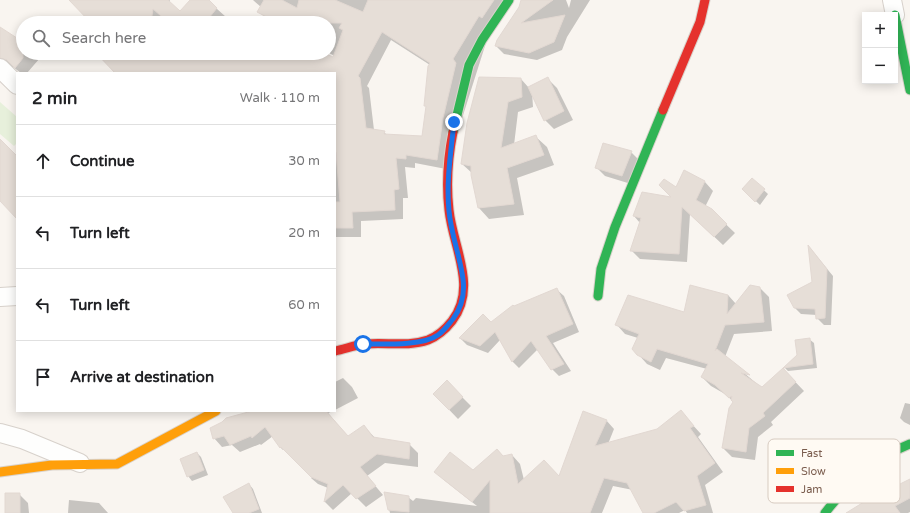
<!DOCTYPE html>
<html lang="en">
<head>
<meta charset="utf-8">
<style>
	:root { --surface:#fff; --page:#f6f6f6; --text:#202124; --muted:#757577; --line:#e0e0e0 }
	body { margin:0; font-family:"Varela Round",sans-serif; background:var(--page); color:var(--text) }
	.controls { position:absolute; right:12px; top:12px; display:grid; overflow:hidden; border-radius:0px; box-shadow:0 2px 10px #0003 }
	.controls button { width:36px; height:36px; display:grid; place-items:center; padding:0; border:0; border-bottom:1px solid var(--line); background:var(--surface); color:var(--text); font:20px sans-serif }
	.stop { position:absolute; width:12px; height:12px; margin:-9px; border:3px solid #1a73e8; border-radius:50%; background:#fff }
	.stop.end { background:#1a73e8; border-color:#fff; box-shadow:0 1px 4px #0008 }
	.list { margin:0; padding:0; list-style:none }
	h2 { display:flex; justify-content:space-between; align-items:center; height:52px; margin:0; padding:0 16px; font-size:17px }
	h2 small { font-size:13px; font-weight:400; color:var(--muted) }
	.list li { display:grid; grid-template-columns:26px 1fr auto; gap:12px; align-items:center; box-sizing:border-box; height:72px; padding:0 16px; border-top:1px solid var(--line) }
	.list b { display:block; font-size:15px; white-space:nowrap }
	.list em { font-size:13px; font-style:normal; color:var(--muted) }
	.icon { flex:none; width:22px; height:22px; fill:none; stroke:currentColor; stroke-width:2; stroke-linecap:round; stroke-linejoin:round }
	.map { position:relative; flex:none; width:910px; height:513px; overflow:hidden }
	.search { position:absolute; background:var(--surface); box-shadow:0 2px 10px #0003; left:16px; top:16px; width:320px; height:44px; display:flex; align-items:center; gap:10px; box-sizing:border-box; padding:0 14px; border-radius:22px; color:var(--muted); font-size:15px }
	.panel { position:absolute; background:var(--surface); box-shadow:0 2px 10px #0003; left:16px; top:72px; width:320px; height:340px; border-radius:0px }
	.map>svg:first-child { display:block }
	.park { fill:#e7f0db }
	.shadow { fill:#0003; fill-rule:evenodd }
	.building { fill:#e6ded7; stroke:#e2d8d2; fill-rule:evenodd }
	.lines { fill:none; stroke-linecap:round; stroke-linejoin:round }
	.street-casing { stroke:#d7d1cb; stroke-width:20 }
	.fast-casing { stroke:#d9d2cb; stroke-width:11 }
	.slow-casing { stroke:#d9d2cb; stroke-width:11 }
	.jam-casing { stroke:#d9d2cb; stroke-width:11 }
	.street { stroke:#fefefd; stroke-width:18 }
	.fast { stroke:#30b455; stroke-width:9 }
	.slow { stroke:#ff9f0a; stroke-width:9 }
	.jam { stroke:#e5322d; stroke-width:9 }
	.route { stroke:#1a73e8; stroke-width:5 }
	.key { fill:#fffaf3; stroke:#d7cbc1; stroke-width:1 }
	.key-label { font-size:11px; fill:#7a5c4d }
</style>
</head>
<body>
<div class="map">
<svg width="910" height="513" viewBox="0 0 910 513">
	<rect width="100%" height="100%" fill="#f9f5f0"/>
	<path class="park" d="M 0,102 L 17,117 L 17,143 L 14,146 L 0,134 Z"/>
	<path class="shadow" d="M 70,0 L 170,0 L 169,2 L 180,12 L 191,0 L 207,0 L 226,17 L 221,23 L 77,23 L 86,16 Z
		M 253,0 L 509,0 L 491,27 L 446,169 L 415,163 L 415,168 L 405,167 L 408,198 L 403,198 L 403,219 L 361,221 L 361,237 L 335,237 L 335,73 L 249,73 L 255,53 L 289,53 L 348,63 L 329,53 L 329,23 L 272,23 L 259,12 L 261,7 ZM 391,40 L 430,65 L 425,105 L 427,108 L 423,137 L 387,135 L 384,132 L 374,130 L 369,88 L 367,86 Z
		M 522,0 L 566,0 L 569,8 L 571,0 L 590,0 L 567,37 L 562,50 L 537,60 L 504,54 L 496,46 L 520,7 Z
		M 0,39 L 23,43 L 23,53 L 35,53 L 40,58 L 27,73 L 21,73 L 13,67 L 8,66 L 0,59 Z
		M 86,53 L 166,53 L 171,73 L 117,73 L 98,53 L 88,55 Z
		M 521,79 L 529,88 L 548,79 L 557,88 L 573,120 L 554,129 L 545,120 L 532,92 L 533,107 L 518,112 L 514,145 L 536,137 L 547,147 L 554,165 L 517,178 L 524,215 L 489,219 L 479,208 L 472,173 L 462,164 Z
		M 631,152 L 640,161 L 631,184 L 605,176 L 597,168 Z
		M 684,172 L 705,182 L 713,191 L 705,207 L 711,210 L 735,233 L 723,245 L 690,214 L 687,262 L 640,259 L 632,251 L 640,223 L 634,216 L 643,193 L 674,199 L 676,188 Z
		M 752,179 L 768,194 L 760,205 L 743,189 Z
		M 810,248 L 833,276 L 831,325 L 824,325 L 817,318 L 817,315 L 801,314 L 795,308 L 813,283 Z
		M 760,288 L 769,297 L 772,331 L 734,334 L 725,357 L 762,388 L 783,369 L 804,391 L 771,422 L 773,425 L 758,437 L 755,460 L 732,457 L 723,448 L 734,402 L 725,394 L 711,386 L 702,377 L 707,369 L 666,358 L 660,370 L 647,364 L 638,354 L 638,338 L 625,334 L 617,325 L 684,313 L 728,295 L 736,304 Z
		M 556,289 L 564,296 L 579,332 L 553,343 L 571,371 L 559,376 L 552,369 L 538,349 L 519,368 L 512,361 L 500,340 L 488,353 L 467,345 L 460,338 L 491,323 Z
		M 809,339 L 814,343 L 817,368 L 788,371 L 785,368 L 798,355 Z
		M 343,378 L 352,387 L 358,398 L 335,410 L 335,382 Z
		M 447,382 L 471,406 L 458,419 L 434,394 Z
		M 905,403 L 910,404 L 910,425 L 904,422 L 900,418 Z
		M 256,411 L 333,411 L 328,413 L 348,437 L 364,426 L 376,439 L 409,444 L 418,453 L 418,467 L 385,463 L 367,476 L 383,495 L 366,507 L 352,493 L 333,510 L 325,502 L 328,488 L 318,484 L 311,478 L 312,477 L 283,448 L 283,450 L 280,447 L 273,436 L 261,445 L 260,444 L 240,452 L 232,445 L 222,447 L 214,438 Z
		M 681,412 L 701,434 L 698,437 L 723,472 L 705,485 L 713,513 L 687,513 L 685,510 L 679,513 L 645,513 L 633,490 L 613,486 L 602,513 L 390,513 L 385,493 L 408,497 L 413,501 L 416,498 L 477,506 L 444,480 L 436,472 L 473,471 L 497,450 L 504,457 L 512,455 L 520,464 L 524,480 L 560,478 L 606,420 L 614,429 L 608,444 L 658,430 Z
		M 197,453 L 201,457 L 208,475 L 192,481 L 188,476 Z
		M 910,480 L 910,512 L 908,513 L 856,513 L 887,492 Z
		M 249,484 L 253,489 L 262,513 L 235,513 Z
		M 19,494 L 28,503 L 29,513 L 6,513 Z
		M 69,500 L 99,503 L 108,513 L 68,513 Z"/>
	<path class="building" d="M 69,0 L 168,0 L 180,11 L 190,0 L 209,0 L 217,8 L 205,23 L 169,23 L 153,9 L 151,23 L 111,23 L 105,19 L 101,23 L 91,23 Z
		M 264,0 L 282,0 L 297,8 L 299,0 L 335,0 L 363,12 L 368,0 L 494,0 L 482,18 L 479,16 L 453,59 L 456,63 L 443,118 L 437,160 L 406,155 L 406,159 L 396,158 L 399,189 L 394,190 L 395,210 L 352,212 L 353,228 L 335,228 L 335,202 L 340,202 L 336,152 L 335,152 L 335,73 L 115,73 L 96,53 L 324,53 L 333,57 L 343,30 L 339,28 L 342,23 L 278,23 L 257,12 ZM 382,32 L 430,63 L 428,66 L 424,106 L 426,106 L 422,136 L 384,134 L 385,131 L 366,128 L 360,78 L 358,76 Z
		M 521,0 L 553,0 L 521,23 L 565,15 L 554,42 L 529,53 L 495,46 L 497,40 L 519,7 Z
		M 0,27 L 23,42 L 23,58 L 15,68 L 7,60 L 0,58 Z
		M 479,77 L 521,78 L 522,97 L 508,102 L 501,148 L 536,135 L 544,155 L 507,168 L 514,204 L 478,208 L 471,175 L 471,166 L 461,164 L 467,123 Z
		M 548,77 L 564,111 L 544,121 L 528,87 Z
		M 0,139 L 17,156 L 17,219 L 0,201 Z
		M 603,143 L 632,151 L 622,176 L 595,168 Z
		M 684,170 L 705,181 L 696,200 L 712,209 L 727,224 L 714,237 L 682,207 L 679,254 L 630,251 L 641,218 L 633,216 L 642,192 L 671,197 L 659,185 L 664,179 L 676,187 Z
		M 752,178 L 765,189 L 755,202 L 742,189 Z
		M 808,245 L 827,269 L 825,318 L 816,319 L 815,309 L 794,308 L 787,295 L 812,282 Z
		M 690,285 L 728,295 L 727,314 L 750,285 L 760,287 L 764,322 L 725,325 L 715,351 L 717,349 L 750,375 L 741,373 L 762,387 L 783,368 L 796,382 L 763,413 L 765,416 L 749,428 L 746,452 L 722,448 L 729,408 L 733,402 L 731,400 L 732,396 L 729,398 L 715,385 L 701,377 L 708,364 L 657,349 L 651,362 L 637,355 L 632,349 L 639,334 L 615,325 L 628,295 L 684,312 Z
		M 557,288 L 573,324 L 546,336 L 564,364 L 551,370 L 531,341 L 512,362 L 495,332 L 480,346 L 459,338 L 483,314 L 491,322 L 513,305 L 514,306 Z
		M 810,338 L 813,364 L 783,368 L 797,355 L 795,340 Z
		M 447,380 L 463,397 L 449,410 L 433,394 Z
		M 681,410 L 694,426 L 690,428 L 715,463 L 697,476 L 706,505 L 684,511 L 676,502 L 654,513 L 643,513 L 627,483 L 604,478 L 590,513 L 490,513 L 490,480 L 472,502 L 434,472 L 450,452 L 473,470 L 497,449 L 503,456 L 512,454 L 518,484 L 544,460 L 559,476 L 583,411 L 607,420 L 595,446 L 657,429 Z
		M 252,411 L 326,411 L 348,436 L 364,425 L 373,437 L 410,443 L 409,459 L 377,454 L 360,467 L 376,486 L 356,499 L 343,485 L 324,502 L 328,484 L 311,477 L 281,447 L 280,448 L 265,427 L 252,438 L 251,436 L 230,445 L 224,436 L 213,439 L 210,428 L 222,422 L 226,418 Z
		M 197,452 L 204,470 L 187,477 L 180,459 Z
		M 910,479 L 910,498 L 895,506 L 900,513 L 846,513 L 885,489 L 886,491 Z
		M 249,483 L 259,509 L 249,513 L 233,513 L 223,497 Z
		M 384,492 L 409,496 L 409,512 L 388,510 Z
		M 5,493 L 20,493 L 20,513 L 5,513 Z"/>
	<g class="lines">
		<g class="street-casing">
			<path id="street" d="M 892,0 L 895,15
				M 0,68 L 17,85
				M 0,297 L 17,296
				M 0,433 L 22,439 L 80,463"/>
		</g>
		<g class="fast-casing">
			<path id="fast" d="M 895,15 L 910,90
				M 453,132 L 469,65 L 482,40 L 509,0
				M 598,296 L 601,269 L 615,227 L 663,110
				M 825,513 C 848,483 874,458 910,444"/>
		</g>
		<g class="slow-casing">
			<path id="slow" d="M 0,472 L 52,465 L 117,464 L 216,411"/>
		</g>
		<g class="jam-casing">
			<path id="jam" d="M 663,110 L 700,22 L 705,0
				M 335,351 C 345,349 355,345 365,344 C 386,342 408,347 428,340 C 438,336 445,330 452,321 C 478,287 453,248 449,210 C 446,184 448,157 453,132"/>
		</g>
		<use href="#street" class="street"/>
		<use href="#fast" class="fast"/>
		<use href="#slow" class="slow"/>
		<use href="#jam" class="jam"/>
	</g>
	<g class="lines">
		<path class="route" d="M 363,344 C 383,344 423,346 438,335 C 444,331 448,325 453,319 C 462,307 465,295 463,279 C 460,256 451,234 449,211 C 446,181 451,152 454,122"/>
	</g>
	<rect x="768" y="439" width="132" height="64" rx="6" class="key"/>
	<rect x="776" y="450" width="18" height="6" fill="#30b455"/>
	<rect x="776" y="468" width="18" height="6" fill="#ff9f0a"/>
	<rect x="776" y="486" width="18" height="6" fill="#e5322d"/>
	<g class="key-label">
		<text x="801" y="457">Fast</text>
		<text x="801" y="475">Slow</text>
		<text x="801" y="493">Jam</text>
	</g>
</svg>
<div class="controls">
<button>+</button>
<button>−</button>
</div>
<div class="stop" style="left:363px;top:344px"></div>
<div class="stop end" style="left:454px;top:122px"></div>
<div class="search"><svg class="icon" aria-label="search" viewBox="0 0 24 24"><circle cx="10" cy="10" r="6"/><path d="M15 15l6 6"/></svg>Search here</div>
<section class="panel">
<h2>2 min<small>Walk · 110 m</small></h2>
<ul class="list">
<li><svg class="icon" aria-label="ahead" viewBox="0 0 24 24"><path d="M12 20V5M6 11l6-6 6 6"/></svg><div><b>Continue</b></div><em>30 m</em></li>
<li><svg class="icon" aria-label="left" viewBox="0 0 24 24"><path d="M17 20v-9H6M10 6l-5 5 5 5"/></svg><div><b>Turn left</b></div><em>20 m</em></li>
<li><svg class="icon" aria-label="left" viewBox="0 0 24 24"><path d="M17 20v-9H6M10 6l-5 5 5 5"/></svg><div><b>Turn left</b></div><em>60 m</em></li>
<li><svg class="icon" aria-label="arrive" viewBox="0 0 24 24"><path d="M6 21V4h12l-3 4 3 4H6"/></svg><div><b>Arrive at destination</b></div></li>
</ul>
</section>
</div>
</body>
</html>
